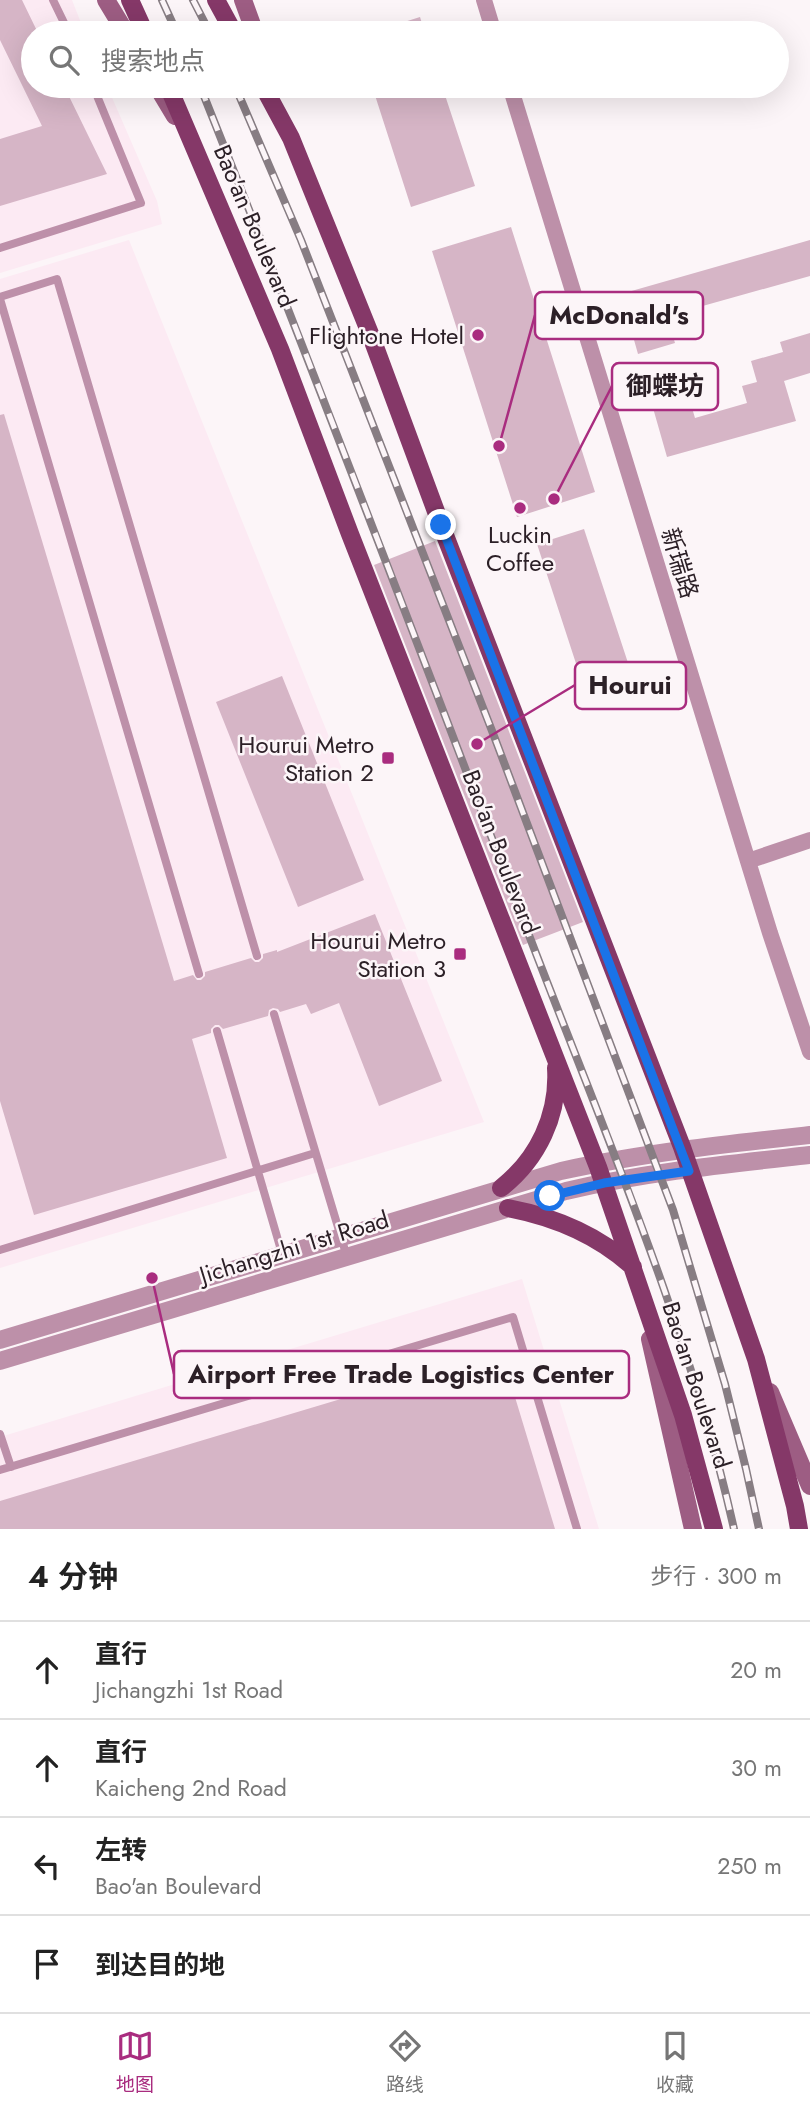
<!DOCTYPE html>
<html lang="zh">
<head>
<meta charset="utf-8">
<style>
	:root { --surface:#fff; --page:#f6f6f6; --text:#222; --muted:#767676; --line:#e0e0e0; --accent:#a92c7f }
	body { margin:0; font-family:Jost,"Noto Sans SC",sans-serif; background:var(--page); color:var(--text) }
	.stop { position:absolute; width:21px; height:21px; margin:-16px; border:5px solid #1a73e8; border-radius:50%; background:#fff }
	.stop.end { background:#1a73e8; border-color:#fff; box-shadow:0 2px 7px #0008 }
	.list { margin:0; padding:0; list-style:none }
	h2 { display:flex; justify-content:space-between; align-items:center; height:91px; margin:0; padding:0 28px; font-size:30px }
	h2 small { font-size:23px; font-weight:400; color:var(--muted) }
	.list li { display:grid; grid-template-columns:46px 1fr auto; gap:21px; align-items:center; box-sizing:border-box; height:98px; padding:0 28px; border-top:2px solid var(--line) }
	.list b { display:block; font-size:26px; white-space:nowrap }
	.list p { margin:0; font-size:23px; white-space:nowrap; color:var(--muted) }
	.list em { font-size:23px; font-style:normal; color:var(--muted) }
	.icon { flex:none; width:38px; height:38px; fill:none; stroke:currentColor; stroke-width:2; stroke-linecap:round; stroke-linejoin:round }
	.map { position:relative; flex:none; width:810px; height:1529px; overflow:hidden }
	.search { position:absolute; background:var(--surface); box-shadow:0 7px 28px #0002; left:21px; right:21px; top:21px; height:77px; display:flex; align-items:center; gap:18px; box-sizing:border-box; padding:0 24px; border-radius:38px; color:var(--muted); font-size:26px }
	.sheet { height:483px; background:var(--surface) }
	nav { display:flex; justify-content:space-around; align-items:center; box-sizing:border-box; height:98px; border-top:2px solid var(--line); background:var(--surface); font-size:19px; color:var(--muted) }
	nav a { display:grid; justify-items:center; gap:4px }
	nav .on { color:var(--accent) }
	.map>svg:first-child { display:block }
	.built { fill:#fceaf3 }
	.building { fill:#d6b5c6 }
	.lines { fill:none; stroke-linecap:round; stroke-linejoin:round }
	.service { stroke:#bd90a9; stroke-width:8 }
	.minor { stroke:#bd90a9; stroke-width:16 }
	.tertiary { stroke:#bd90a9; stroke-width:18 }
	.secondary { stroke:#9d5d83; stroke-width:18 }
	.primary { stroke:#853868; stroke-width:18 }
	.rail-casing { stroke:#877d83; stroke-width:8 }
	.rail { stroke:#fcf5f8; stroke-width:5; stroke-dasharray:16; stroke-linecap:butt }
	.route { stroke:#1a73e8; stroke-width:9 }
	.poi-dot { fill:#a92c7f; stroke:#fcf5f8; stroke-width:2.5 }
	.labels { text-anchor:middle; dominant-baseline:central; stroke-width:5; stroke-linejoin:round; paint-order:stroke }
	.street-label { font-size:24px; fill:#2c2027; stroke:#fcf5f8 }
	.poi-label { font-size:24px; fill:#2c2027; stroke:#fcf5f8; text-anchor:end }
	.leader { fill:none; stroke:#a92c7f; stroke-width:2.5 }
	.callout-dot { fill:#a92c7f; stroke:#fcf5f8; stroke-width:2.5 }
	.callout { fill:#fcf5f8; stroke:#a92c7f; stroke-width:2.5 }
	.callout-label { font-size:26px; text-anchor:middle; font-weight:bold; fill:#2c2027 }
</style>
</head>
<body>
<div class="map">
<svg width="810" height="1529" viewBox="0 0 810 1529">
	<rect width="100%" height="100%" fill="#fcf5f8"/>
	<path class="built" d="M 0,0 L 72,0 L 85,33 L 33,33 L 33,86 L 107,86 L 157,201 L 162,224 L 0,273 Z
		M 129,240 L 484,1122 L 0,1268 L 0,279 Z
		M 522,1279 L 599,1529 L 0,1529 L 0,1437 Z"/>
	<path class="building" d="M 0,0 L 22,0 L 38,33 L 33,33 L 33,86 L 64,86 L 107,174 L 0,206 L 0,139 L 42,126 L 0,40 Z
		M 420,17 L 425,33 L 380,33 L 379,30 Z
		M 372,86 L 442,86 L 475,186 L 411,207 Z
		M 511,227 L 595,492 L 517,517 L 432,251 Z
		M 810,240 L 810,276 L 667,316 L 675,343 L 638,354 L 621,294 Z
		M 810,333 L 810,373 L 784,381 L 796,421 L 667,457 L 651,401 L 687,391 L 695,418 L 747,403 L 742,386 L 757,382 L 751,361 L 783,352 L 780,342 Z
		M 4,414 L 174,981 L 193,975 L 197,980 L 201,980 L 205,976 L 205,972 L 251,958 L 255,962 L 259,962 L 263,958 L 263,954 L 277,950 L 277,952 L 375,914 L 442,1081 L 379,1106 L 339,1003 L 311,1014 L 306,1004 L 280,1012 L 278,1009 L 273,1008 L 269,1010 L 268,1016 L 223,1029 L 219,1025 L 215,1025 L 211,1029 L 211,1033 L 192,1039 L 227,1158 L 34,1215 L 0,1101 L 0,415 Z
		M 584,529 L 631,672 L 584,688 L 537,544 Z
		M 435,541 L 583,922 L 523,945 L 374,565 Z
		M 282,676 L 364,880 L 298,907 L 216,702 Z
		M 501,1351 L 555,1529 L 0,1529 L 0,1501 Z"/>
	<g class="lines">
		<path class="service" d="M 53,0 L 69,33
			M 0,248 L 141,203 L 93,86
			M 0,297 L 57,279 L 257,956
			M 0,299 L 199,974
			M 274,1014 L 347,1257
			M 217,1031 L 283,1257
			M 0,1250 L 315,1153
			M 0,1434 L 11,1467
			M 0,1470 L 513,1317 L 577,1529"/>
		<path class="minor" d="M 484,0 L 494,33
			M 510,86 L 770,933 L 810,1052
			M 748,861 L 810,840"/>
		<path class="tertiary" d="M 0,1340 L 561,1171 C 642,1153 727,1144 810,1135
			M 0,1361 L 566,1191 C 646,1172 729,1164 810,1155"/>
		<path class="secondary" d="M 106,0 L 126,33
			M 243,0 L 255,33
			M 157,86 L 175,116
			M 650,1339 L 693,1529
			M 770,1392 L 810,1486"/>
		<path class="primary" d="M 130,0 L 145,33
			M 216,0 L 234,33
			M 168,86 L 280,349 L 350,534 L 598,1167 L 683,1415 L 714,1529
			M 263,86 L 291,138 L 371,336 L 441,525 L 682,1147 L 756,1359 L 795,1506 L 799,1529
			M 501,1188 C 538,1159 559,1115 556,1068
			M 508,1208 C 555,1217 598,1235 633,1267"/>
		<g class="rail-casing">
			<path id="rail" d="M 162,0 L 177,33
				M 193,0 L 210,33
				M 200,86 C 312,366 419,648 527,930 C 602,1127 688,1323 734,1529
				M 235,86 L 301,240 L 494,736 L 673,1210 L 725,1384 L 746,1469 L 759,1529"/>
		</g>
		<use href="#rail" class="rail"/>
	</g>
	<g class="lines">
		<path class="route" d="M 441,525 L 689,1171 L 604,1183 L 550,1196"/>
	</g>
	<g class="poi-dot">
		<circle cx="478" cy="335" r="7"/>
		<circle cx="520" cy="508" r="7"/>
		<rect x="381" y="751" width="14" height="14" rx="3.5"/>
		<rect x="453" y="947" width="14" height="14" rx="3.5"/>
	</g>
	<g class="labels">
		<g class="street-label">
			<text transform="translate(255 226) rotate(67)">Bao'an Boulevard</text>
			<text transform="translate(680 563) rotate(73)">新瑞路</text>
			<text transform="translate(501 852) rotate(69)">Bao'an Boulevard</text>
			<text transform="translate(294 1247) rotate(-17)">Jichangzhi 1st Road</text>
			<text transform="translate(697 1385) rotate(72)">Bao'an Boulevard</text>
		</g>
		<g class="poi-label">
			<text x="464" y="335">Flightone Hotel</text>
			<text x="520" y="534" text-anchor="middle">Luckin<tspan x="520" dy="28">Coffee</tspan></text>
			<text x="374" y="744">Hourui Metro<tspan x="374" dy="28">Station 2</tspan></text>
			<text x="446" y="940">Hourui Metro<tspan x="446" dy="28">Station 3</tspan></text>
		</g>
	</g>
	<path class="leader" d="M499 446L535 315M554 499L612 386M477 744L575 685M152 1278L174 1374"/>
	<g class="callout-dot">
		<circle cx="499" cy="446" r="7"/>
		<circle cx="554" cy="499" r="7"/>
		<circle cx="477" cy="744" r="7"/>
		<circle cx="152" cy="1278" r="7"/>
	</g>
	<g class="callout">
		<rect x="535" y="292" width="168" height="47" rx="7"/>
		<rect x="612" y="363" width="106" height="47" rx="7"/>
		<rect x="575" y="662" width="111" height="47" rx="7"/>
		<rect x="174" y="1351" width="455" height="47" rx="7"/>
	</g>
	<g class="callout-label">
		<text x="619" y="324">McDonald's</text>
		<text x="665" y="395">御蝶坊</text>
		<text x="630" y="694">Hourui</text>
		<text x="401" y="1383">Airport Free Trade Logistics Center</text>
	</g>
</svg>
<div class="stop" style="left:550px;top:1196px"></div>
<div class="stop end" style="left:441px;top:525px"></div>
<div class="search"><svg class="icon" aria-label="search" viewBox="0 0 24 24"><circle cx="10" cy="10" r="6"/><path d="M15 15l6 6"/></svg>搜索地点</div>
</div>
<section class="sheet">
<h2>4 分钟<small>步行 · 300 m</small></h2>
<ul class="list">
<li><svg class="icon" aria-label="ahead" viewBox="0 0 24 24"><path d="M12 20V5M6 11l6-6 6 6"/></svg><div><b>直行</b><p>Jichangzhi 1st Road</p></div><em>20 m</em></li>
<li><svg class="icon" aria-label="ahead" viewBox="0 0 24 24"><path d="M12 20V5M6 11l6-6 6 6"/></svg><div><b>直行</b><p>Kaicheng 2nd Road</p></div><em>30 m</em></li>
<li><svg class="icon" aria-label="left" viewBox="0 0 24 24"><path d="M17 20v-9H6M10 6l-5 5 5 5"/></svg><div><b>左转</b><p>Bao'an Boulevard</p></div><em>250 m</em></li>
<li><svg class="icon" aria-label="arrive" viewBox="0 0 24 24"><path d="M6 21V4h12l-3 4 3 4H6"/></svg><div><b>到达目的地</b></div></li>
</ul>
</section>
<nav>
<a class="on"><svg class="icon" aria-label="map" viewBox="0 0 24 24"><path d="M3 6l6-2 6 2 6-2v14l-6 2-6-2-6 2zM9 4v14M15 6v14"/></svg>地图</a>
<a><svg class="icon" aria-label="directions" viewBox="0 0 24 24"><path d="M12 3l9 9-9 9-9-9zM9 14v-3h6M13 9l2 2-2 2"/></svg>路线</a>
<a><svg class="icon" aria-label="saved" viewBox="0 0 24 24"><path d="M7 4h10v16l-5-4-5 4z"/></svg>收藏</a>
</nav>
</body>
</html>
